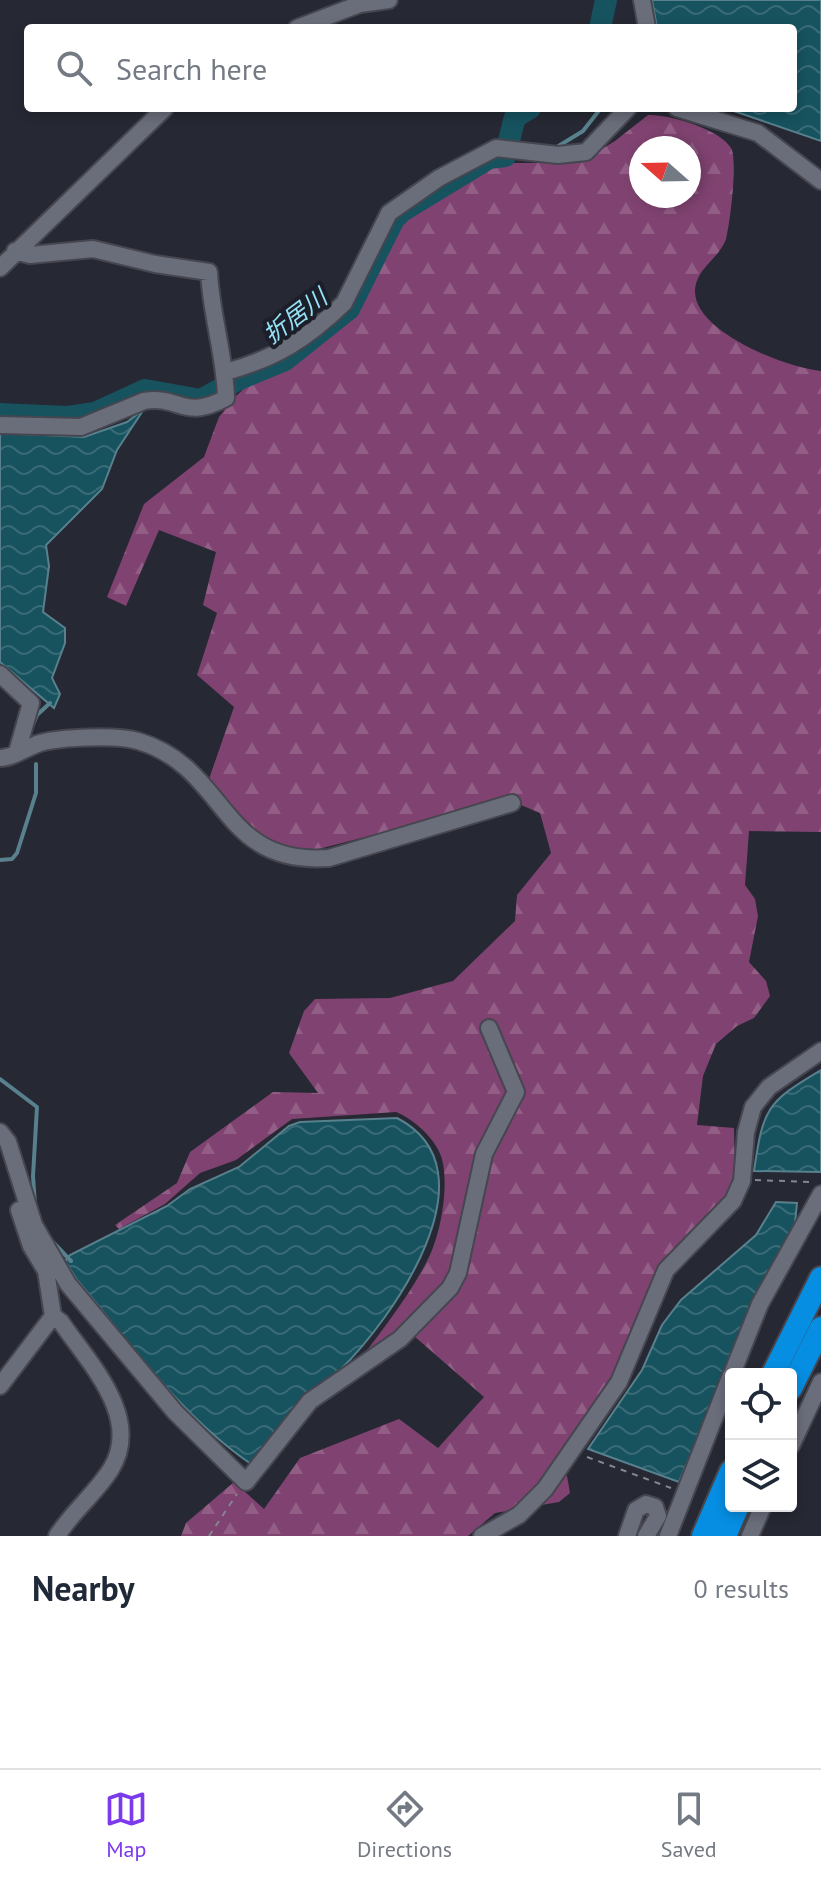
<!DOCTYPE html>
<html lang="en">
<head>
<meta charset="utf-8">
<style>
	:root { --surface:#fff; --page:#f6f6f7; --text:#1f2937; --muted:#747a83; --line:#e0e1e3; --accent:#7c3aed }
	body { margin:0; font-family:"PT Sans","Noto Sans JP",sans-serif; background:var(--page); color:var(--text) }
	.controls { position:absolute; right:24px; bottom:24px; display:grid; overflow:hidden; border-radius:8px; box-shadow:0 4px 12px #0003 }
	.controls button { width:72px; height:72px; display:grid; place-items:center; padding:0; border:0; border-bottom:2px solid var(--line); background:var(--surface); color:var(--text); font:40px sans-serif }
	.compass { position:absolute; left:629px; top:136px; width:72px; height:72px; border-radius:50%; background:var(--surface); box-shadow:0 4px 12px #0003; rotate:290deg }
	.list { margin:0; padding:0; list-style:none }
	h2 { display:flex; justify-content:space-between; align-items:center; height:104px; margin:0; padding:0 32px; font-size:34px }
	h2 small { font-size:26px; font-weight:400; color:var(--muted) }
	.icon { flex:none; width:44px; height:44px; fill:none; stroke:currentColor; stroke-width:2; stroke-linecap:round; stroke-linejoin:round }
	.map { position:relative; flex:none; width:821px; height:1536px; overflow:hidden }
	.search { position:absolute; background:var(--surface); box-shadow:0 4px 12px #0003; left:24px; right:24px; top:24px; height:88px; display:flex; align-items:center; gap:20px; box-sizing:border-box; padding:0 28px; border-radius:8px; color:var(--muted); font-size:30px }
	.sheet { height:232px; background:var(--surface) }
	nav { display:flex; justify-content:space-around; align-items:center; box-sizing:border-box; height:112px; border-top:2px solid var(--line); background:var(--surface); font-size:22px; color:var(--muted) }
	nav a { display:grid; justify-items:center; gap:4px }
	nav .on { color:var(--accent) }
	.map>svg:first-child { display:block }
	.forest { fill:url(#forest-firs); fill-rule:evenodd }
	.water { fill:url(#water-waves); stroke:#58818d; stroke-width:2 }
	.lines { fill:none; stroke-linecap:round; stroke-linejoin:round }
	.stream { stroke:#58818d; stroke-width:4 }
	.river { stroke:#17525f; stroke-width:22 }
	.minor-casing { stroke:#45464f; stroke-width:20 }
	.highway-casing { stroke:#45464f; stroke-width:26 }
	.path { stroke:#858790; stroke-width:2; stroke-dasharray:6 6; stroke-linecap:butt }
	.minor { stroke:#6a6d7a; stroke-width:16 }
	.highway { stroke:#068ee3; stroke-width:22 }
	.labels { text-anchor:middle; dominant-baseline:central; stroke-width:8; stroke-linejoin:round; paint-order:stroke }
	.water-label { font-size:24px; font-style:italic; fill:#95e2f6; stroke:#1c1e29 }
</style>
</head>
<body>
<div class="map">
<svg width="821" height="1536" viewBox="0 0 821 1536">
	<defs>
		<pattern id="forest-firs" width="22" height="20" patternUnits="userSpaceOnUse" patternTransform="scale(2)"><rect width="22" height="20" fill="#804371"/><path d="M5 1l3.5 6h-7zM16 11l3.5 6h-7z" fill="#925e86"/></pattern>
		<pattern id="water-waves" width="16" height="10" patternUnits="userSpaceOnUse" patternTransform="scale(2)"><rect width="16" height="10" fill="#17525f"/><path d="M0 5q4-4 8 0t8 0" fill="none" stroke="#396b77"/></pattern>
	</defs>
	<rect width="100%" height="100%" fill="#262833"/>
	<path class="forest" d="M 648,115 C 668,114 720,129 731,148 C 738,160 730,224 726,239 C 719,259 697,267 695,290 C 693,332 787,368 821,371 L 821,832 L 749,831 L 745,885 L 755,899 L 758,916 L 749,962 L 766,981 L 770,996 L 754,1018 L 737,1026 L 716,1044 L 703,1076 L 697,1125 L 734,1128 L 735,1178 L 726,1198 L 666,1259 L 630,1349 L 557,1461 L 567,1476 L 570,1493 L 559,1502 L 495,1513 L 468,1536 L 181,1536 L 186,1523 L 234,1482 L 264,1509 L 300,1458 L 399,1419 L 438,1448 L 484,1397 L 406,1329 L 360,1360 C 384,1327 411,1294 429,1257 C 441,1232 449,1187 442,1159 C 437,1140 414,1119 396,1112 L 292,1119 L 236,1160 L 200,1173 L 165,1204 L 119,1229 L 115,1225 L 177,1183 L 190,1152 L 273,1092 L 318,1093 L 289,1053 L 304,1011 L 315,999 L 390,998 L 453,981 L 515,921 L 517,895 L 551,853 L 540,813 L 509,800 L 299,854 L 261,839 L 246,826 L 209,779 L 234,707 L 197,675 L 217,613 L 203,605 L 216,552 L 159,530 L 126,606 L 107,597 L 144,504 L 204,457 L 219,417 L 235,397 L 260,374 L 289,362 L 353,309 L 396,223 L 427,196 L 472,175 L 487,163 L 563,163 L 587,158 L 615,141 ZM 641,148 L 689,148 L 689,196 L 641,196 Z"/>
	<path class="water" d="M 652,0 L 821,0 L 821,141 L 725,108 L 793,108 L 793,28 L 657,28 Z
		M 144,409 L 117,450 L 102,489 L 46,545 L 49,566 L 43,612 L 65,628 L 65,643 L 52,678 L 60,694 L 54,708 L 0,662 L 0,433 L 84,437 L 127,422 Z
		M 821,1070 L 821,1172 L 754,1171 C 763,1108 767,1102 821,1070 Z
		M 397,1118 C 498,1170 392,1320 339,1371 C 326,1383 308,1392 296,1406 C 280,1423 266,1445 251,1464 C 181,1416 131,1344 77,1280 L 65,1261 L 70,1255 L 167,1206 L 190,1189 L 239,1167 L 289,1126 L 300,1122 Z
		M 776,1202 L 797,1203 L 795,1223 L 755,1303 L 679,1482 L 588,1449 L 642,1370 L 662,1325 L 681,1300 L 756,1235 Z"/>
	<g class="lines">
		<path class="stream" d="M 552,150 L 583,131 L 601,108
			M 32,727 L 37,715 L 50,703
			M 0,860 L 12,859 L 17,853 L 36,793 L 36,764
			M 0,1079 L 37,1107 L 33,1176 L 35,1205
			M 49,1238 L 71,1261"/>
		<path class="river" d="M 600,28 L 606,0
			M 0,414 L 68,417 L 95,413 L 145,390 L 201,400 L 239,379 L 285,360 L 349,309 L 394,219 L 402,211 L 489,158 L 505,156 L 515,117 L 530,108"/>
		<g class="minor-casing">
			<path id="minor" d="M 642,0 L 647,28
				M 297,28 L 360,4 L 389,0
				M 677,108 L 758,133 L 821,181
				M 0,268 L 165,108
				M 226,372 C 276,358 307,339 344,303 L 389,213 L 439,178 L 496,148 L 558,155 L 586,152 L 628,108
				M 0,425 L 81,427 L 144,401 C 180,395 183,421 226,398 C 225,355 211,315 209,272 L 155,264 L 93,249 L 30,255 L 15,251
				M 0,674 L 31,703 L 17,752
				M 0,758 C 13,758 27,747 40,743 C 61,737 117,735 138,741 C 229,768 218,866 329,858 L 512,803
				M 0,1132 L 8,1142 L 34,1225 L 68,1284 L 175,1412 L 246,1482 L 310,1401 L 400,1339 L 450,1288 L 458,1273 L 484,1154 L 516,1092 L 489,1028
				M 19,1210 L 31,1246 L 46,1271 L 53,1316 L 61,1322 C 88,1362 143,1417 111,1469 C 96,1493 72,1512 57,1536
				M 732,1374 L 760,1304 L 821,1194
				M 0,1386 L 53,1316
				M 791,1446 L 821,1382
				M 482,1536 L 519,1515 L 545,1489 L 619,1382 L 666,1270 L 733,1201 L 742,1181 L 746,1132 L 753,1107 L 769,1087 L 821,1051
				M 627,1536 L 636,1510 L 646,1504 L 655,1507 L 658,1516 L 646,1536
				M 668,1536 L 731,1375
				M 750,1536 L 763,1506"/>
		</g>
		<g class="highway-casing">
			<path id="highway" d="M 773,1374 L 821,1278
				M 791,1388 L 821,1328
				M 703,1536 L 731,1471
				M 725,1536 L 738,1506"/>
		</g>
		<path class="path" d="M 755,1180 L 812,1182
			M 587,1457 L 671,1488
			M 209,1536 L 237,1494"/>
		<use href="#minor" class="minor"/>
		<use href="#highway" class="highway"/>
	</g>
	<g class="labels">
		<g class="water-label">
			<text transform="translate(295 316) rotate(-37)">折居川</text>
		</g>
	</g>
</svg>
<div class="controls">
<button><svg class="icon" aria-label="locate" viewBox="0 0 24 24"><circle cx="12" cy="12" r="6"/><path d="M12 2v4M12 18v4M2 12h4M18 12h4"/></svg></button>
<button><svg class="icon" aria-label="layers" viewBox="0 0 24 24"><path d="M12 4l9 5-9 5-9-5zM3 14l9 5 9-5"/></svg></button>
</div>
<svg class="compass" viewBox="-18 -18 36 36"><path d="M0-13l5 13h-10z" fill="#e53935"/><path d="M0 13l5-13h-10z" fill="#747a83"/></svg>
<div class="search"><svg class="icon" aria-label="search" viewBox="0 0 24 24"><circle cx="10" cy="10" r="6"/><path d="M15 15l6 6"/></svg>Search here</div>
</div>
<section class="sheet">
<h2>Nearby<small>0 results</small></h2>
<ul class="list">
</ul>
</section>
<nav>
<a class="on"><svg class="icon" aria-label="map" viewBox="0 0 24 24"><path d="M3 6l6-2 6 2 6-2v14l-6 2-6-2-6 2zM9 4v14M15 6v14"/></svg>Map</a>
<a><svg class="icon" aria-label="directions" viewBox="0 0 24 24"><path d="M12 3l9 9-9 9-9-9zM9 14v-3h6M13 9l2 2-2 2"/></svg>Directions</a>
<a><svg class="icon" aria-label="saved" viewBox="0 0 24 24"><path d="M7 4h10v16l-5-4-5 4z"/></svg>Saved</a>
</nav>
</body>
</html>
